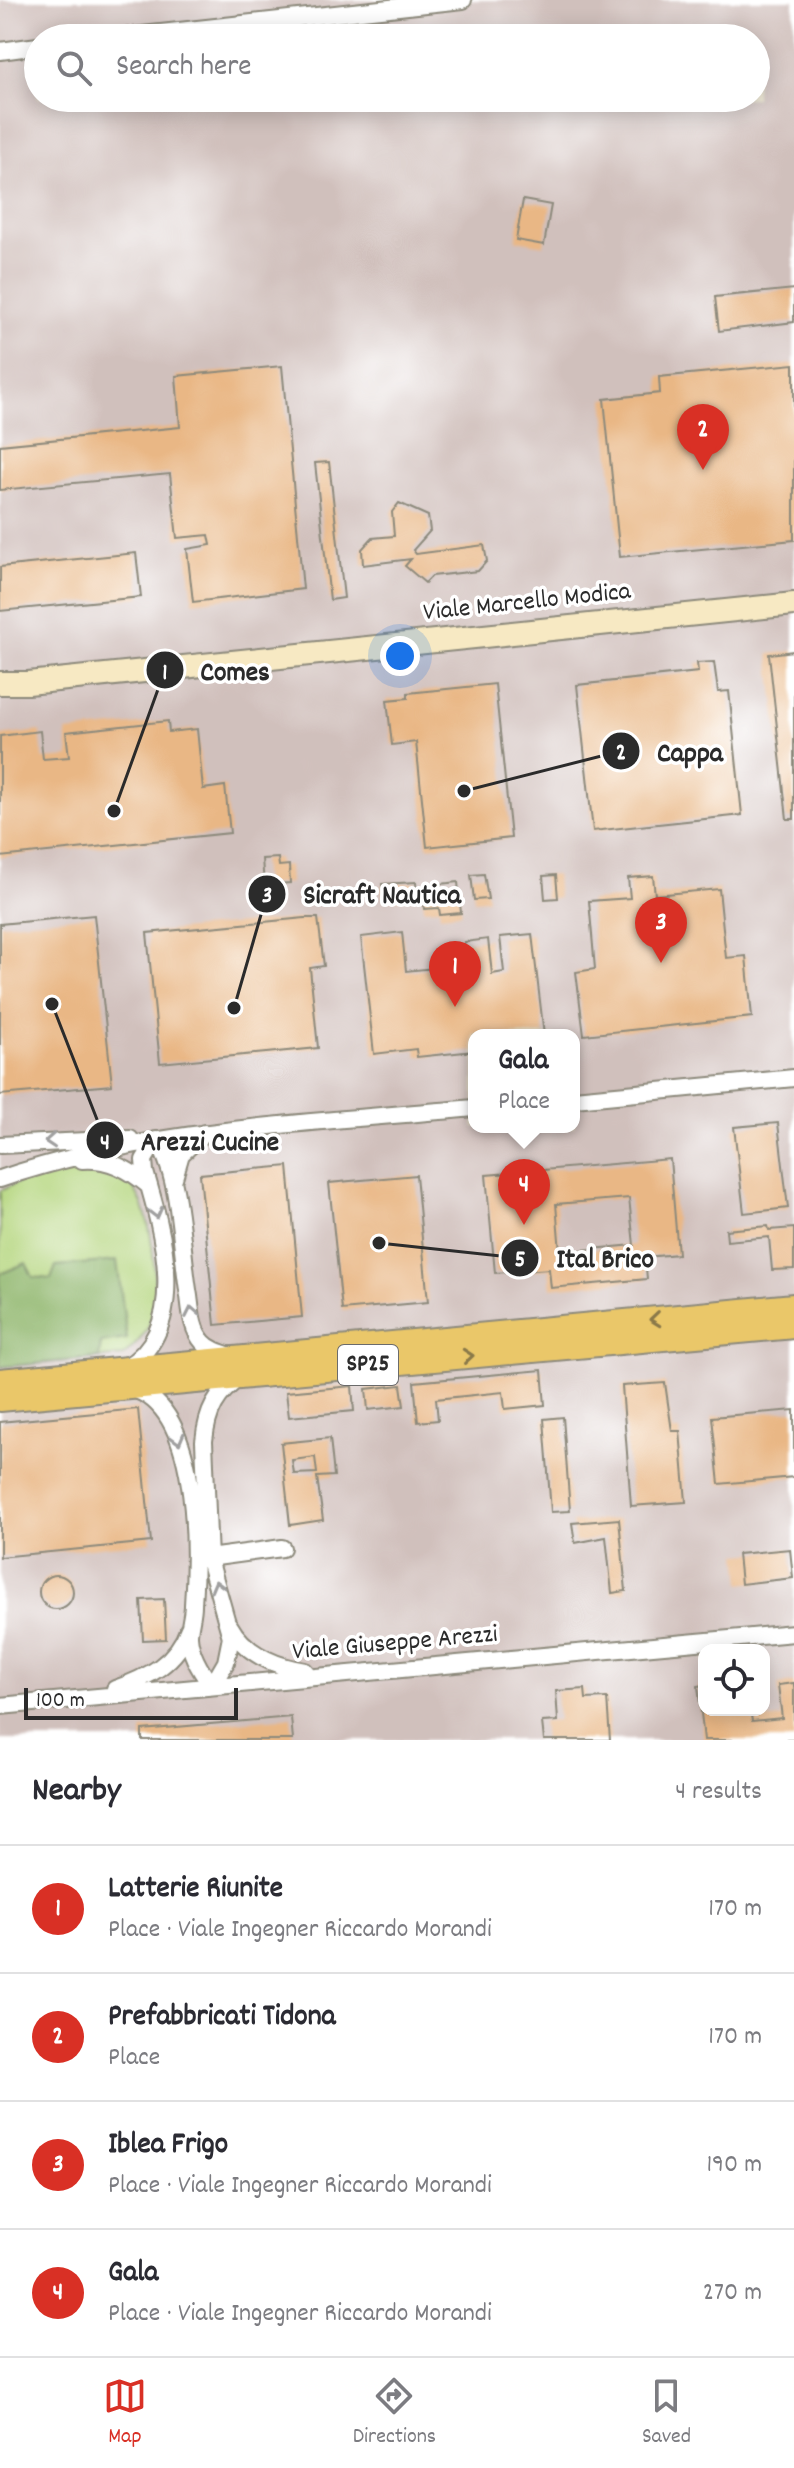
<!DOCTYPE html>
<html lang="en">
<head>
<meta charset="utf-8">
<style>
	:root { --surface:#fff; --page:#f2f2f3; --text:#2b2b33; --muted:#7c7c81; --line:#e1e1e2; --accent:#d93025 }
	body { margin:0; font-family:Dekko,sans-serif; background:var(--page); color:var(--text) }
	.controls { position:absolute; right:24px; bottom:24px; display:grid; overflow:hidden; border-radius:16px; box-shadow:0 4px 20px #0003 }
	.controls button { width:72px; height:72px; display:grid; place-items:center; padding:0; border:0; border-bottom:2px solid var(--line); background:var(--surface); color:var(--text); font:40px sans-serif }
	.scale { position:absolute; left:24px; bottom:20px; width:214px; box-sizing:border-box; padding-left:8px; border:4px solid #2b2b2b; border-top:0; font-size:22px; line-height:28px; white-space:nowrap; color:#2b2b2b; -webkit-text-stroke:6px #fff; paint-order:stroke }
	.you { position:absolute; left:400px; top:656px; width:28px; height:28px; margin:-20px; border:6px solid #fff; border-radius:50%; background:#1a73e8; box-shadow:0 0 0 12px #1a73e833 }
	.badge { display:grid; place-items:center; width:52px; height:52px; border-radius:50%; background:var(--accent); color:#fff; font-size:26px; font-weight:700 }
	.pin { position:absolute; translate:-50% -66px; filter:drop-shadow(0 2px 4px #0008) }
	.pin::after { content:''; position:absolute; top:42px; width:28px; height:24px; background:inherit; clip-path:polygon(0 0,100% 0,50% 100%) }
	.popup { position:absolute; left:468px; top:1029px; width:112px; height:104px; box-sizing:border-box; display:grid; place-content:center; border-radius:16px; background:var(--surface); filter:drop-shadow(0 2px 6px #0005); font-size:26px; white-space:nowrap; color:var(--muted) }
	.popup b { font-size:30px; color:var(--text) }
	.popup::after { content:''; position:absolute; left:50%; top:100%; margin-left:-16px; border:16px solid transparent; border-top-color:var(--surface) }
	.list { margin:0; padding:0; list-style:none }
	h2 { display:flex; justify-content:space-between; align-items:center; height:104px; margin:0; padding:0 32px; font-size:34px }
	h2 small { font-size:26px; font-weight:400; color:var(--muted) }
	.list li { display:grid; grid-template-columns:52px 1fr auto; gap:24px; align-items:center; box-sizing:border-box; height:128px; padding:0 32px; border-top:2px solid var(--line) }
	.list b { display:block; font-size:30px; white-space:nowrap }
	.list p { margin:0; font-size:26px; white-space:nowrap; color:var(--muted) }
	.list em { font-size:26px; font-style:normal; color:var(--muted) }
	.icon { flex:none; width:44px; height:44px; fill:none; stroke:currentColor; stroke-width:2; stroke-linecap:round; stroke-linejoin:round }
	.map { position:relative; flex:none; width:794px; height:1740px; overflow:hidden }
	.search { position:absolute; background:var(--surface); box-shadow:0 4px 20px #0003; left:24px; right:24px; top:24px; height:88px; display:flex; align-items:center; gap:20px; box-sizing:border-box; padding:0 28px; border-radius:44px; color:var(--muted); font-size:30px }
	.sheet { height:616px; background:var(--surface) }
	nav { display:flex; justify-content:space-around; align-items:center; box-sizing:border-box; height:112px; border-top:2px solid var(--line); background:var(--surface); font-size:22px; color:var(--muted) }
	nav a { display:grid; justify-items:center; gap:4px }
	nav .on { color:var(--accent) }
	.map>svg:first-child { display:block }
	.industrial { fill:#d0c0bc; fill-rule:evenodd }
	.green { fill:#b4d57d; stroke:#708054; stroke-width:2 }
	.forest { fill:#8fb66c; stroke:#5d704c; stroke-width:2 }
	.building { fill:#e9b785; fill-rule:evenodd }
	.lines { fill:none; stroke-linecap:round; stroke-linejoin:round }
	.street-casing { stroke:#8d8a7c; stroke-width:20 }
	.secondary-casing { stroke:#8d8a7c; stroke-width:26 }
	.primary-casing { stroke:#8d8a7c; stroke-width:28 }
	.street { stroke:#fff; stroke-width:16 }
	.secondary { stroke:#f7e9c3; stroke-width:22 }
	.primary { stroke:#eac769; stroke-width:24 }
	.oneway { stroke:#a0a0a0 }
	.oneway2 { stroke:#8a794a }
	.labels { text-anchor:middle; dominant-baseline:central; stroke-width:7; stroke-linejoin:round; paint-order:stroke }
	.shield { fill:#fff; stroke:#6b6b6b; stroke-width:2 }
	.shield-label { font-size:24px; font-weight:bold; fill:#2b2b2b }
	.street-label { font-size:26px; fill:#2b2b2b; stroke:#fff }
	.leader { fill:none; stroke:#2b2b2b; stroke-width:3 }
	.callout-dot { fill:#2b2b2b; stroke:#fff; stroke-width:3 }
	.mark-label { font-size:24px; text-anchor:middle; font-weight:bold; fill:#fff }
	.callout-label { font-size:28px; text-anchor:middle; font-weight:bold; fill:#2b2b2b; stroke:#fff; stroke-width:7; stroke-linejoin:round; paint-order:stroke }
</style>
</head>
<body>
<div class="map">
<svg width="794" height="1740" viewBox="0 0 794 1740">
	<rect width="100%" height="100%" fill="#fff"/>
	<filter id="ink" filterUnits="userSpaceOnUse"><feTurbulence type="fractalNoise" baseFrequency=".0125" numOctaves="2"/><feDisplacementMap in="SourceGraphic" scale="16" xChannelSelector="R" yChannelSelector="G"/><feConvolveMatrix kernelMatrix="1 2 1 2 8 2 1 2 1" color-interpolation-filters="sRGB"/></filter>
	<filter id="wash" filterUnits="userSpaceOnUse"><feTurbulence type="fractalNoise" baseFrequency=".006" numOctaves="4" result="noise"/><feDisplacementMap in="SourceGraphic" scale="32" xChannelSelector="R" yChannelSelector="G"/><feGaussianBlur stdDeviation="1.8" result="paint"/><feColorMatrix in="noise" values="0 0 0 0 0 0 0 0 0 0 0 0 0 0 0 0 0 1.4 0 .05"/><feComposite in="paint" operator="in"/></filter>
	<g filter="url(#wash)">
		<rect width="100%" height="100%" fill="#efe8cd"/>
		<path class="industrial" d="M 0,0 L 794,0 L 794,1740 L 0,1740 ZM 38,38 L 756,38 L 756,98 L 38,98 ZM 474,1035 L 574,1035 L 574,1127 L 474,1127 ZM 704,1650 L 764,1650 L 764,1710 L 704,1710 Z"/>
		<path class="green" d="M 59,1174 C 79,1174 109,1169 126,1181 C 154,1199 160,1292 150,1322 C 146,1335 134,1346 124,1356 L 0,1367 L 0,1191 L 20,1181 Z"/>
		<path class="forest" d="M 117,1261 L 127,1339 L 101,1343 L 99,1358 L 0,1367 L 0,1274 L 26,1263 L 33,1277 L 51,1279 L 56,1266 Z"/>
		<g id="blocks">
			<path class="building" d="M 523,200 L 551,205 L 544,245 L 516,240 Z
				M 794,289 L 794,322 L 719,331 L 715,297 Z
				M 794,364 L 794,540 L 620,557 L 604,399 L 660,393 L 659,377 Z
				M 282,366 L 303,589 L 193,602 L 187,549 L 211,545 L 209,535 L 177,538 L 170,474 L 0,490 L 0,445 L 180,427 L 176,376 Z
				M 329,462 L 344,598 L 330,600 L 315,463 Z
				M 399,503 L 428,516 L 430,531 L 413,550 L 416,554 L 484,545 L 487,561 L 478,571 L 432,576 L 425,583 L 405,566 L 411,559 L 363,565 L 362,549 L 372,538 L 394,536 L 392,512 Z
				M 136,553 L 141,597 L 0,611 L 0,567 Z
				M 794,651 L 794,819 L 787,819 L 769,654 Z
				M 714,662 L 718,692 L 729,691 L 742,815 L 593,831 L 577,685 L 698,672 L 697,663 Z
				M 495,684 L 511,838 L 427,847 L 416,742 L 392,745 L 387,700 L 408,698 L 408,693 Z
				M 168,721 L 169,732 L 197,729 L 203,789 L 225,786 L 230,833 L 0,857 L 0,736 L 40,731 L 43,759 L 69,757 L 66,732 Z
				M 278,858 L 279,866 L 289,865 L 290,883 L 264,885 L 262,859 Z
				M 484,874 L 488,899 L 474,900 L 471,875 Z
				M 556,875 L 558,898 L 545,899 L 543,876 Z
				M 653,876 L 655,895 L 719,889 L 726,958 L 746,956 L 752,1017 L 584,1035 L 576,972 L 595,969 L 589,901 L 630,898 L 628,878 Z
				M 416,882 L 417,898 L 384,900 L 382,884 Z
				M 458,882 L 461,913 L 440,915 L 439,908 L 424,909 L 422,886 Z
				M 94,915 L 112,1085 L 0,1095 L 0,924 Z
				M 305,918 L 318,918 L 324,966 L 310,968 L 318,1048 L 160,1063 L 147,933 Z
				M 402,932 L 406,971 L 444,967 L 445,980 L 468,977 L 464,942 L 488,939 L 492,974 L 504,972 L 500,937 L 532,934 L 544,1035 L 474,1035 L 474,1051 L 417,1057 L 416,1049 L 374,1054 L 361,937 Z
				M 778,1123 L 788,1208 L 744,1213 L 734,1127 Z
				M 670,1159 L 678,1254 L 645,1257 L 647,1279 L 551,1288 L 549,1269 L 495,1273 L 486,1175 ZM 629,1198 L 634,1245 L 560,1252 L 556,1204 Z
				M 288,1166 L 302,1317 L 215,1325 L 200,1174 Z
				M 416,1175 L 428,1302 L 342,1310 L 329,1183 Z
				M 768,1226 L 769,1230 L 794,1228 L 794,1269 L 772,1270 L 769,1237 L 727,1241 L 726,1230 Z
				M 542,1370 L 545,1405 L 505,1409 L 503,1392 L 436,1399 L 438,1420 L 418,1422 L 414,1382 Z
				M 665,1383 L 672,1431 L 680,1431 L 686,1502 L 631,1506 L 622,1386 Z
				M 401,1385 L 404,1406 L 368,1410 L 366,1389 Z
				M 352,1386 L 354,1411 L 289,1417 L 286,1392 Z
				M 138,1409 L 151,1542 L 0,1557 L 0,1422 Z
				M 794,1410 L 794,1477 L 719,1484 L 712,1417 Z
				M 563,1417 L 570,1511 L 551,1512 L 544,1419 Z
				M 330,1438 L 334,1476 L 317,1477 L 323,1520 L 290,1525 L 281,1443 ZM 315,1457 L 317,1473 L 294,1474 L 292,1460 Z
				M 619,1519 L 626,1591 L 612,1593 L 606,1537 L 575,1543 L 572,1523 Z
				M 790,1549 L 793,1578 L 741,1584 L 738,1554 Z
				M39 1592a17 17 0 1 1 34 0a17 17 0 1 1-34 0Z
				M 164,1599 L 166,1639 L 143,1640 L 141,1600 Z
				M 794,1683 L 794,1740 L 704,1740 L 698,1686 L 704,1685 L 704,1710 L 750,1710 L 752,1721 L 782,1718 L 778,1685 Z
				M 585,1689 L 586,1699 L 607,1698 L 610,1740 L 544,1740 L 542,1722 L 558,1721 L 556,1691 Z
				M 291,1717 L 293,1740 L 142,1740 L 142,1730 Z"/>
		</g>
	</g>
	<g filter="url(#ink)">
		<use href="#blocks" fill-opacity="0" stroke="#8d8a7c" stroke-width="2"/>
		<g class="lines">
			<g class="street-casing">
				<path id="street" d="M 115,38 L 463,0
					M 0,51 L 38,46
					M 574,1099 L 794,1078
					M 156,1140 C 181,1172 181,1252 189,1296 C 191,1312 192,1330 203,1342 C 210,1350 221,1353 231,1356
					M 0,1145 L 130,1139
					M 82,1160 C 108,1158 129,1169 149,1186
					M 174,1178 L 181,1154 L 204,1133
					M 0,1179 C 152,1127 315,1123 474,1108
					M 126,1367 C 191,1329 162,1229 145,1172 L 144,1160 L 156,1140
					M 132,1389 C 200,1406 197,1549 193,1605 C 193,1615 189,1626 189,1636 C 190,1654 201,1672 212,1686 L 226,1662 L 231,1637 L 209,1559 L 204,1441 C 207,1412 216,1393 241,1377
					M 201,1559 L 282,1548
					M 229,1625 C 244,1653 275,1666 305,1671
					M 115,1689 C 147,1678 177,1663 189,1628
					M 0,1706 L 794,1633"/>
			</g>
			<g class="secondary-casing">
				<path id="secondary" d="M 0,683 L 28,683 L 794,604"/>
			</g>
			<g class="primary-casing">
				<path id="primary" d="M 0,1381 L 794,1306
					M 0,1399 L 794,1326"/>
			</g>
			<use href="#street" class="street"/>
			<use href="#secondary" class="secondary"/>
			<use href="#primary" class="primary"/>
		</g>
		<defs><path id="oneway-chevron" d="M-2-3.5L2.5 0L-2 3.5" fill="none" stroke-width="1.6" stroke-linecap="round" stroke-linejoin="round" transform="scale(2)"/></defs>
		<g class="oneway">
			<use href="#oneway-chevron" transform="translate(50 1141) rotate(176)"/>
			<use href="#oneway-chevron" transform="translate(156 1213) rotate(76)"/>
			<use href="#oneway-chevron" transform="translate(192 1312) rotate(-101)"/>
			<use href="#oneway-chevron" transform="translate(178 1439) rotate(75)"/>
			<use href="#oneway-chevron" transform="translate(217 1586) rotate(-105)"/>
		</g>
		<g class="oneway2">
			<use href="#oneway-chevron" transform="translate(655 1319) rotate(174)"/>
			<use href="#oneway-chevron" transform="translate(468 1356) rotate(-5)"/>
		</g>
	</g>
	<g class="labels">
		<rect class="shield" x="338" y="1345" width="60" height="40" rx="6"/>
		<g class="shield-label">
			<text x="368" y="1365">SP25</text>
		</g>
		<g class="street-label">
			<text transform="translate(527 603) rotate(-6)">Viale Marcello Modica</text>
			<text transform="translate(395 1644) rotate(-5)">Viale Giuseppe Arezzi</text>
		</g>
	</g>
	<path class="leader" d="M114 811L165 670M464 791L621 751M234 1008L267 894M52 1004L105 1140M379 1243L520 1258"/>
	<g class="callout-dot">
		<circle cx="114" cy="811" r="8"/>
		<circle cx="464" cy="791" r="8"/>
		<circle cx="234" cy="1008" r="8"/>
		<circle cx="52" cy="1004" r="8"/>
		<circle cx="379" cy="1243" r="8"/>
		<circle cx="165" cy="670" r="20"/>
		<circle cx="621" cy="751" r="20"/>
		<circle cx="267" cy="894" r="20"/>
		<circle cx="105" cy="1140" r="20"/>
		<circle cx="520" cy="1258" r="20"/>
	</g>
	<g class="mark-label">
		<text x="165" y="679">1</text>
		<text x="621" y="759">2</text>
		<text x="267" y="902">3</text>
		<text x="105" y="1149">4</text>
		<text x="520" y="1266">5</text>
	</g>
	<g class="callout-label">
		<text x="235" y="680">Comes</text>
		<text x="690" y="761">Cappa</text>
		<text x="382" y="903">Sicraft Nautica</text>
		<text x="210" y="1150">Arezzi Cucine</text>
		<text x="605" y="1267">Ital Brico</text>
	</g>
</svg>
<div class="controls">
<button><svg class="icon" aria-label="locate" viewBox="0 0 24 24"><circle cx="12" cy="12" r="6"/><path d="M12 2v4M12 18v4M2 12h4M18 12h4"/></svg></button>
</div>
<div class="scale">100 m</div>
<div class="you"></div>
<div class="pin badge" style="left:455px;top:1007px">1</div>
<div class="pin badge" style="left:703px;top:470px">2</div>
<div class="pin badge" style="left:661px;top:963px">3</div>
<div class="pin badge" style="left:524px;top:1225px">4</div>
<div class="popup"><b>Gala</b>Place</div>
<div class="search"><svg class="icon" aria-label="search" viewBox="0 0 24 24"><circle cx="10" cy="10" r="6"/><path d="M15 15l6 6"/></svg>Search here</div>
</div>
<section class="sheet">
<h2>Nearby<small>4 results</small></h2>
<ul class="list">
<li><span class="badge">1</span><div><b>Latterie Riunite</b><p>Place · Viale Ingegner Riccardo Morandi</p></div><em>170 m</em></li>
<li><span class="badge">2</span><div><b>Prefabbricati Tidona</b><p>Place</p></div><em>170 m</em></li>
<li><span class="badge">3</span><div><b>Iblea Frigo</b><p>Place · Viale Ingegner Riccardo Morandi</p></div><em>190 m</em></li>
<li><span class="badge">4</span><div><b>Gala</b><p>Place · Viale Ingegner Riccardo Morandi</p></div><em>270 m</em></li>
</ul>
</section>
<nav>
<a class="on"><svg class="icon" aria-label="map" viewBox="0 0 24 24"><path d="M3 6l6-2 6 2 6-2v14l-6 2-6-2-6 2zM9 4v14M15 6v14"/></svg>Map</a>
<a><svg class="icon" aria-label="directions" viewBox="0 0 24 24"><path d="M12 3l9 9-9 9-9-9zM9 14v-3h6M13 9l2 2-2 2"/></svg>Directions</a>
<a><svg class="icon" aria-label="saved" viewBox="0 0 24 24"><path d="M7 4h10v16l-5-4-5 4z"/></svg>Saved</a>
</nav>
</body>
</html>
